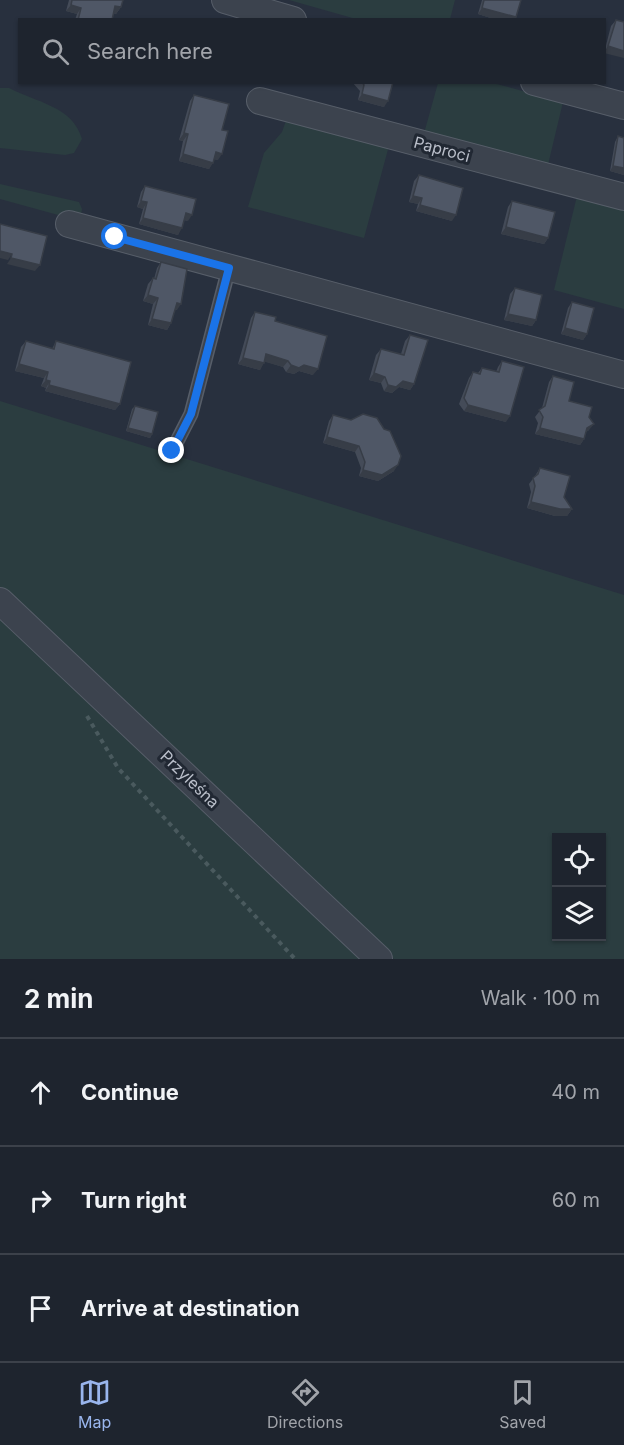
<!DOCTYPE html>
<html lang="en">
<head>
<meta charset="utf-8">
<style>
	:root { --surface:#1e242e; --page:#2b303a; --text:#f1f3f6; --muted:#a1a4aa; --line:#3c414a; --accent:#99b5ed }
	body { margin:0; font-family:Inter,sans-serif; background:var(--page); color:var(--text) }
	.controls { position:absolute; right:18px; bottom:18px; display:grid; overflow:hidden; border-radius:0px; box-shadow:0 2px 4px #0004 }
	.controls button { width:54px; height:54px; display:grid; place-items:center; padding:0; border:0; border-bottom:2px solid var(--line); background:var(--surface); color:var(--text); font:30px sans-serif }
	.stop { position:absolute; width:18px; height:18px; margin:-14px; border:4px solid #1a73e8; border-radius:50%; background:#fff }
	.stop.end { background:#1a73e8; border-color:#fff; box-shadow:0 2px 6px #0008 }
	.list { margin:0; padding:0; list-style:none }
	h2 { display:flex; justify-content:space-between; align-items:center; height:78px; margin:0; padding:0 24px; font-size:26px }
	h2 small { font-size:20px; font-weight:400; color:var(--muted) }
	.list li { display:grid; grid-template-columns:39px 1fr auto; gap:18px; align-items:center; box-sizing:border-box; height:108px; padding:0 24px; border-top:2px solid var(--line) }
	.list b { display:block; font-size:22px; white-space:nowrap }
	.list em { font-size:20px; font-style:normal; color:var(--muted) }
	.icon { flex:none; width:33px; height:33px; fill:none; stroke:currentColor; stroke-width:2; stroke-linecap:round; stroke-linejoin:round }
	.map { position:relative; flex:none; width:624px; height:959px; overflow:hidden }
	.search { position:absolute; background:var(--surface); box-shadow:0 2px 4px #0004; left:18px; right:18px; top:18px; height:66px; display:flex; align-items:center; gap:15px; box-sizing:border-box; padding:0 21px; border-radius:0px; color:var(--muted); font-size:22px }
	.sheet { height:402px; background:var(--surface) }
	nav { display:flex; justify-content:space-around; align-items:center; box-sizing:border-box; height:84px; border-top:2px solid var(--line); background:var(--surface); font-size:16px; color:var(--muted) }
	nav a { display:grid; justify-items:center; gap:3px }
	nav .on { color:var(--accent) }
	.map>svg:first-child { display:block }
	.green { fill:#2b3d40; fill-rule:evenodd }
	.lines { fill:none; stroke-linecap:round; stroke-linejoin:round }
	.service-casing { stroke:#575e69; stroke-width:15 }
	.minor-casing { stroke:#575e69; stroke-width:28 }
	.path { stroke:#4a5a5e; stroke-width:4; stroke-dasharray:4.5 4.5; stroke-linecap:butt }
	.service { stroke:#3c434e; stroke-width:12 }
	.minor { stroke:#3c434e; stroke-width:26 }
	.wall { fill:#444b58 }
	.shaded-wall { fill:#373d47 }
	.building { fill:#4f5766; stroke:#373d47; stroke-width:1.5 }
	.route { stroke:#1a73e8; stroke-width:8 }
	.labels { text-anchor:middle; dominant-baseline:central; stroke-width:6; stroke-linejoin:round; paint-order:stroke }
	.street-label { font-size:16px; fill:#b9bec9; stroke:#212833 }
</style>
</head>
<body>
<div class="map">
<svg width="624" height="959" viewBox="0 0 624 959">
	<rect width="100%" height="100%" fill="#28303e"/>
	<path class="green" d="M 289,0 L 455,0 L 450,19 L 356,19 Z
		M 438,83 L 493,83 L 563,102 L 547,169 L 423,137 Z
		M 0,88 L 9,88 C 35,102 73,106 82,139 L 74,153 L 65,155 L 0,148 Z
		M 288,115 L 390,142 L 364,238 L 248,207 L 264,153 L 282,132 Z
		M 0,184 L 79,202 L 82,209 L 80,221 L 0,199 Z
		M 578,192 L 624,205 L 624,309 L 554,290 Z
		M 0,401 L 624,595 L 624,959 L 394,959 L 0,595 ZM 556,838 L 602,838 L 602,936 L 556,936 Z
		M 0,612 L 364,959 L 0,959 Z"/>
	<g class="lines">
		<g class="service-casing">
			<path id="service" d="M 172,451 L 191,414 L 229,268"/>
		</g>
		<g class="minor-casing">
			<path id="minor" d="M 225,0 L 293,20
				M 534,82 L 624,106
				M 260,101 L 624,197
				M 69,224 L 624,375
				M 0,601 L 379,959"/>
		</g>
		<path class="path" d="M 87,716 L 118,768 L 295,959"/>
		<use href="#service" class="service"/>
		<use href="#minor" class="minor"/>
	</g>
	<path class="wall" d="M 69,0 L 123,0 L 121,7 L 116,14 L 113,13 L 112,20 L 75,20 L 77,14 L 66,11 Z
		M 482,0 L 521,0 L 516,17 L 514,20 L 497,20 L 478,14 Z
		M 616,20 L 624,22 L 604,53 L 611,26 Z
		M 352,82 L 393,82 L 384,107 L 358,100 L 360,91 Z
		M 194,95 L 218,160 L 214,159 L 209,169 L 179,161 L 183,141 L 179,140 L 190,101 Z
		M 618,136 L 624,138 L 624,175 L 610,171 L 615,142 Z
		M 419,175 L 452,221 L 416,211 L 418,204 L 409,202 L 414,181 Z
		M 145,186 L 188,221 L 184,220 L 178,235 L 139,224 L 143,209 L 137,207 L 141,192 Z
		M 512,201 L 548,238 L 544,244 L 501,234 L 508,207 Z
		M 161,262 L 177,310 L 175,310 L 171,323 L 167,330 L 148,325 L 153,304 L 143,301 L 148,284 L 153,278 L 154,279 L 157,268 Z
		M 515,288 L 536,320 L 532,326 L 504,320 L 510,294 Z
		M 572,302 L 587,334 L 583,340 L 561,334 L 568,308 Z
		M 255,312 L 275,321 L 313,375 L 299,371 L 294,374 L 286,372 L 283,367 L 264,361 L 260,370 L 238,364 L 251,318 Z
		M 410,335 L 414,384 L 410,390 L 399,387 L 392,393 L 384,391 L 381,383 L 369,380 L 376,355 L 381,349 L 401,354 L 405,341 Z
		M 26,341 L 52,349 L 56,341 L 120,404 L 115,410 L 45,391 L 46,388 L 41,386 L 44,378 L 15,371 L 21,347 Z
		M 502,361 L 506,422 L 464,411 L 459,404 L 469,378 L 473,372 L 478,373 L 482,368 L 496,372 L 498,367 Z
		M 553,376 L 589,430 L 586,432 L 584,439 L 580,445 L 535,434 L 538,423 L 535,417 L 542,408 L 549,382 Z
		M 135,406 L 152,434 L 150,438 L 126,431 L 132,409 Z
		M 333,415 L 394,471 L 378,481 L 359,476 L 361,468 L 355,452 L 323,443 L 329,421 Z
		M 540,468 L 564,497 L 572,509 L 567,516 L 555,516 L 527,508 L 531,492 L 529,484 L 535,476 Z"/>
	<path class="shaded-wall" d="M 71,5 L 81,8 L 77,14 L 66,11 Z
		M 115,6 L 121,7 L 116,14 L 111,12 Z
		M 482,8 L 516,17 L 514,20 L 497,20 L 478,14 Z
		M 608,46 L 624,51 L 624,58 L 604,53 Z
		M 362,94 L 388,101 L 384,107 L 358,100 Z
		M 184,133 L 188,134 L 183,141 L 179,140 Z
		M 216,152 L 222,154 L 218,160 L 212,159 Z
		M 183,154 L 213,163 L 209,169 L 179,161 Z
		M 613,166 L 624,168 L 624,175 L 610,171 Z
		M 413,196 L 422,198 L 418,204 L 409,202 Z
		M 141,201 L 147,202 L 143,209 L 137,207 Z
		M 420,205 L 456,215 L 452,221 L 416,211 Z
		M 186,213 L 192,215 L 188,221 L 182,219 Z
		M 143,218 L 182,228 L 178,235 L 139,224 Z
		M 506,227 L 548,238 L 544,244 L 501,234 Z
		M 0,251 L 12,254 L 8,260 L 0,258 Z
		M 11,258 L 40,265 L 35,271 L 7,264 Z
		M 148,295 L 158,298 L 153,304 L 143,301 Z
		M 177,303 L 181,304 L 177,310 L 173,309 Z
		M 508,314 L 536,320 L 532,326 L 504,320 Z
		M 152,319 L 171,323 L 167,330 L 148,325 Z
		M 565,328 L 587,334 L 583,340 L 561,334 Z
		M 266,354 L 288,361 L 283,367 L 262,361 Z
		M 243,358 L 264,363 L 260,370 L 238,364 Z
		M 19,364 L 48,372 L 44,378 L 15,371 Z
		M 291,365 L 304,365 L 318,369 L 313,375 L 299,371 L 294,374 L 286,372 Z
		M 374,373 L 385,377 L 381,383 L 369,380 Z
		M 46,380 L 50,381 L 46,388 L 41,386 Z
		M 403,381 L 414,384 L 410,390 L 399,387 L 392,393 L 384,391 L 388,385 Z
		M 49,385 L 120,404 L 115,410 L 45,391 Z
		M 468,405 L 510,416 L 506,422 L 464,411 Z
		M 594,424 L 589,430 L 582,434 L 587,428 Z
		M 128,428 L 152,434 L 150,438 L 126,431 Z
		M 540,428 L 584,439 L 580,445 L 535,434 Z
		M 327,437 L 359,446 L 355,452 L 323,443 Z
		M 398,465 L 394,471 L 378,481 L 359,476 L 363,470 Z
		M 531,502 L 572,509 L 567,516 L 555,516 L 527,508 Z"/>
	<path class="building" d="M 72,0 L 123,0 L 121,7 L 115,6 L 112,20 L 78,20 L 81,8 L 71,5 Z
		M 484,0 L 521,0 L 516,17 L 482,8 Z
		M 616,20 L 624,22 L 624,51 L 608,46 Z
		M 362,82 L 393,82 L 388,101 L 362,94 L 364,85 Z
		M 194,95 L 229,104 L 222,130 L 228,131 L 222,154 L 216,152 L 213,163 L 183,154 L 188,134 L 184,133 Z
		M 618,136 L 624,138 L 624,168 L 613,166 Z
		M 419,175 L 463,188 L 456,215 L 420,205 L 422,198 L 413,196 Z
		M 145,186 L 196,199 L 192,215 L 186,213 L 182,228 L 143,218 L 147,202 L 141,201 Z
		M 512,201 L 555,212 L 548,238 L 506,227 Z
		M 0,224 L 47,236 L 40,265 L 11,258 L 12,254 L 0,251 Z
		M 161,262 L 187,269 L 181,304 L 177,303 L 171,323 L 152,319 L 158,298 L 148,295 L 153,278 L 156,279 Z
		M 515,288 L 542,295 L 536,320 L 508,314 Z
		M 572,302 L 594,308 L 587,334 L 565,328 Z
		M 255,312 L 276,317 L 275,321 L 327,336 L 318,369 L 304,365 L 299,368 L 291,365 L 288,361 L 266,354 L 264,363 L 243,358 Z
		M 410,335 L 428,340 L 414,384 L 403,381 L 396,387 L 388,385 L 385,377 L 374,373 L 381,349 L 404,355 Z
		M 26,341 L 54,349 L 56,341 L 131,362 L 120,404 L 49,385 L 50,381 L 46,380 L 48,372 L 19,364 Z
		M 502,361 L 524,367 L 510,416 L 468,405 L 464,398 L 473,372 L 480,374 L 482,368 L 499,372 Z
		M 553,376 L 574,382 L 569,401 L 592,407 L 589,417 L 594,424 L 587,428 L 584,439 L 540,428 L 543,417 L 539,410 L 545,406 Z
		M 135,406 L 158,412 L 152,434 L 128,428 Z
		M 363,414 L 377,418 L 384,429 L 390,431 L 401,456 L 398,465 L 382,475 L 363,470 L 365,462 L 359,446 L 327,437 L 333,415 L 351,420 Z
		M 540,468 L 570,476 L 564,497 L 572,509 L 560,509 L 531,502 L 535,486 L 533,478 L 538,474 Z"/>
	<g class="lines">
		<path class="route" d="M 115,237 L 229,268 L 191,414 L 172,451"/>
	</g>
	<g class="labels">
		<g class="street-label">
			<text transform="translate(442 149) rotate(15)">Paproci</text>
			<text transform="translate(190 779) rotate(44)">Przyleśna</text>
		</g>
	</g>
</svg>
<div class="controls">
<button><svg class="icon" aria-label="locate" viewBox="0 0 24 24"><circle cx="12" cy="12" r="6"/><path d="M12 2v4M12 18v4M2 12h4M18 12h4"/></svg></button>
<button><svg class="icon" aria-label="layers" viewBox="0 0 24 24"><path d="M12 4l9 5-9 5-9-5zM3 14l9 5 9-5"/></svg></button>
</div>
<div class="stop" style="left:115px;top:237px"></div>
<div class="stop end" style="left:172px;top:451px"></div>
<div class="search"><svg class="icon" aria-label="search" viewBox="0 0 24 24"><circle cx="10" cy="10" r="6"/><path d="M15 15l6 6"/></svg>Search here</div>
</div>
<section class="sheet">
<h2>2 min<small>Walk · 100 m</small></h2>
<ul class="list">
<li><svg class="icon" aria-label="ahead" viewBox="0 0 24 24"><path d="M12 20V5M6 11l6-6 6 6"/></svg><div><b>Continue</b></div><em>40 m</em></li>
<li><svg class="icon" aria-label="right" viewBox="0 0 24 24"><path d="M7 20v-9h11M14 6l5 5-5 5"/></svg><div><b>Turn right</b></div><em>60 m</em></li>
<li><svg class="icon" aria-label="arrive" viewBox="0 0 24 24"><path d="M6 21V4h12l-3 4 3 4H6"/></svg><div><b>Arrive at destination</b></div></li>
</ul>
</section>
<nav>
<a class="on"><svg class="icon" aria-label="map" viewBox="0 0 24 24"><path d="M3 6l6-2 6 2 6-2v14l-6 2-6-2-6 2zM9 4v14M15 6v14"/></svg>Map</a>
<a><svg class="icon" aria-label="directions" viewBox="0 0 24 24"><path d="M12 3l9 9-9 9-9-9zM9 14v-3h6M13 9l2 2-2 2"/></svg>Directions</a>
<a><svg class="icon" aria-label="saved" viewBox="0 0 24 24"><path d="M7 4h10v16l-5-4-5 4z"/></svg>Saved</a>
</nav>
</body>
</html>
